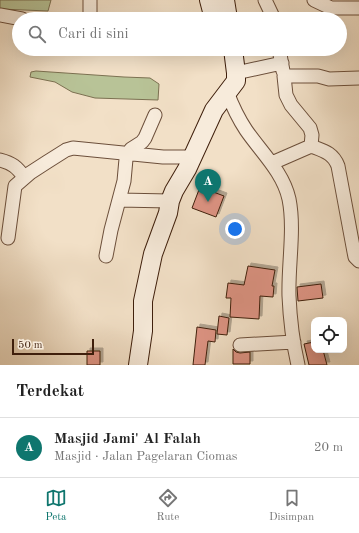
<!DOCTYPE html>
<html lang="id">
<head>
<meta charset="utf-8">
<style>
	:root { --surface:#fff; --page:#f6f6f6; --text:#222; --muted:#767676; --line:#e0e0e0; --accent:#0f766e }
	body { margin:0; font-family:"Old Standard TT",serif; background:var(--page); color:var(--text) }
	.controls { position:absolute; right:12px; bottom:12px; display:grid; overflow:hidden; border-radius:8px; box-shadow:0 4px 16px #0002 }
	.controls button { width:36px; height:36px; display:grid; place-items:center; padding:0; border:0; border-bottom:1px solid var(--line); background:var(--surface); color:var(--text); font:20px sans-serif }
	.scale { position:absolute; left:12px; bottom:10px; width:82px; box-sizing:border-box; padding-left:4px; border:2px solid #3f1f0c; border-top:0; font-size:11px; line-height:14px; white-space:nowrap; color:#3f1f0c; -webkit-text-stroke:3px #f7ebdb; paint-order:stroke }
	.you { position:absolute; left:235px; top:229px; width:14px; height:14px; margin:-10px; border:3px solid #fff; border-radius:50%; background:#1a73e8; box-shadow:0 0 0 6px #1a73e833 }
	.badge { display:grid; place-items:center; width:26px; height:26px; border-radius:50%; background:var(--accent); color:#fff; font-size:13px; font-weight:700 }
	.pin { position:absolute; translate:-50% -33px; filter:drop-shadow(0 1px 2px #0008) }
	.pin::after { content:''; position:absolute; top:21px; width:14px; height:12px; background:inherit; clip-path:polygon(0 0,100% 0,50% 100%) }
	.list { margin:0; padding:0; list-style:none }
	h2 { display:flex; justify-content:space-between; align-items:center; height:52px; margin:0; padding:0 16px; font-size:17px }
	h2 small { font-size:13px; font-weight:400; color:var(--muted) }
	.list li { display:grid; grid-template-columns:26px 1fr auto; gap:12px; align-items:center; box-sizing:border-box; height:60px; padding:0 16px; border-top:1px solid var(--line) }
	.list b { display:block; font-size:15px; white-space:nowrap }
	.list p { margin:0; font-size:13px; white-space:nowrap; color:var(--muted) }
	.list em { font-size:13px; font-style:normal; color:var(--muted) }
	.icon { flex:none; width:22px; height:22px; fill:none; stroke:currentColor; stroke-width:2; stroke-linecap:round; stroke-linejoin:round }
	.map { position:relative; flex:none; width:359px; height:365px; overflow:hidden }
	.search { position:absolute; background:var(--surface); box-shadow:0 4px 16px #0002; left:12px; right:12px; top:12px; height:44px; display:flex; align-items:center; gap:10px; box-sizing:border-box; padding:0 14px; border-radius:22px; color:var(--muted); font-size:15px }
	.sheet { height:112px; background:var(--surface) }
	nav { display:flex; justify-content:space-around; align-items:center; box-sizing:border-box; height:56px; border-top:1px solid var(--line); background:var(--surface); font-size:11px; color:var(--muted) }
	nav a { display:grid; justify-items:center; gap:2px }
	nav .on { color:var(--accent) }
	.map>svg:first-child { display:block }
	.green { fill:#b8c397; stroke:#7c7152 }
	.building { fill:#de9484; stroke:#3f1f0c; filter:url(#shadow) }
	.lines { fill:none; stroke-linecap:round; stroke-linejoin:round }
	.street-casing { stroke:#6c4f3b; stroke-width:15 }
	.secondary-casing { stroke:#3f1f0c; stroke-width:20 }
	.street { stroke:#f7ebdb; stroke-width:13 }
	.secondary { stroke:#f7ebdb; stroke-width:18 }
</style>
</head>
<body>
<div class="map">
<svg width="359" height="365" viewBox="0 0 359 365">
	<defs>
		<filter id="shadow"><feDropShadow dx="3" dy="-3" stdDeviation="0" flood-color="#0004"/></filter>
	</defs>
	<rect width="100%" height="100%" fill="#f2e0c7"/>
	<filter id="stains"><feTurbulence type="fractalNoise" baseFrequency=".005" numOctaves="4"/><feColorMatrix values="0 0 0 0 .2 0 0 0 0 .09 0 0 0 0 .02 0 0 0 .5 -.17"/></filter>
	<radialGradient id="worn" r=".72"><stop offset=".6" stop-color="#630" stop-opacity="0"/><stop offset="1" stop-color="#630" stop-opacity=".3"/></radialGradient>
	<path class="green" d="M 0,0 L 51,0 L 48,11 L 0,9 Z
		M 36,71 L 124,77 L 150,78 L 159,84 L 158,100 L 95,98 L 72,92 L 55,82 L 30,77 L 31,72 Z"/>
	<path class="building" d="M 200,187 L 224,196 L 216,217 L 192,208 Z
		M 248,266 L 275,270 L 272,286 L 274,286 L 273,297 L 260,296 L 259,319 L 230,317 L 231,298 L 226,298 L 228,283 L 244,285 Z
		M 321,284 L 323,298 L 298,301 L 297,287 Z
		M 219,316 L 229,318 L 227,335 L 217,334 Z
		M 197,327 L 216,330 L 215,342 L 208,341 L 205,365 L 193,365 Z
		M 314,342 L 314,350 L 323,350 L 327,365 L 309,365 L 304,344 Z
		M 233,349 L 236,352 L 240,353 L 250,352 L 250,364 L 233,364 Z
		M 87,351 L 100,351 L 100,365 L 87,365 Z"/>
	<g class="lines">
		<g class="street-casing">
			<path id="street" d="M 265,0 L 274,19
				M 314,0 L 331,8 L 359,8
				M 0,15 L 22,19
				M 90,19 L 90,0
				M 279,49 L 283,71
				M 236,73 L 282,63
				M 227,92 C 232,105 238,118 246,130 C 261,152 283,172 289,199 C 295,229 288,265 289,296 C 290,319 293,343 298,365
				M 311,146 L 312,135 L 310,128 L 291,105 L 286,95 L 284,76 L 318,76 L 329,79 L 359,78
				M 0,160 C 12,163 17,167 24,177
				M 272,163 L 311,146 C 324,151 333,153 338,166 L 354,252 L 355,257 L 359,261
				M 119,200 L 170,201
				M 8,238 L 15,186 L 30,173 L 47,162 L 66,150 L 73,148 L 163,157 L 191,157
				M 106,256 L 111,230 L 124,181 L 126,159 L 131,149 L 142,142 L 145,138 L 155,115
				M 240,345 L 294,342"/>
		</g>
		<g class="secondary-casing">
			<path id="secondary" d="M 209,0 L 214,19
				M 225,0 L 228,19
				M 138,365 L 143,331 L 143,301 L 153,254 L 168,213 L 170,201 L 174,191 L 187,169 L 214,110 L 236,81 L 236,73 L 233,49"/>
		</g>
		<use href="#street" class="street"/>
		<use href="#secondary" class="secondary"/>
	</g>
	<rect width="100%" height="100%" filter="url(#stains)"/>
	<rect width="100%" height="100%" fill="url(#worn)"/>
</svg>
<div class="controls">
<button><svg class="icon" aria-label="locate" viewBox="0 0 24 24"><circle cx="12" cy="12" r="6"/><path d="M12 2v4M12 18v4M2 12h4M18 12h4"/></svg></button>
</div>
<div class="scale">50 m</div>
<div class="you"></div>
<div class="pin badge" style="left:208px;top:202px">A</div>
<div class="search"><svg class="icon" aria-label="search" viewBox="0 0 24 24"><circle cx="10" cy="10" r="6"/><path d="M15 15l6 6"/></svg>Cari di sini</div>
</div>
<section class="sheet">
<h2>Terdekat<small></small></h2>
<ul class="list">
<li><span class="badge">A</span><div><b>Masjid Jami' Al Falah</b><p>Masjid · Jalan Pagelaran Ciomas</p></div><em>20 m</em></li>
</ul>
</section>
<nav>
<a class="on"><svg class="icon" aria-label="map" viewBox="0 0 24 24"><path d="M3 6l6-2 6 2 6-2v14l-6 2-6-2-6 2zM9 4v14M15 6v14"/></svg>Peta</a>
<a><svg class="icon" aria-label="directions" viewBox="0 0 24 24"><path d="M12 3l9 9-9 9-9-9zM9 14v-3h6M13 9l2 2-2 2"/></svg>Rute</a>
<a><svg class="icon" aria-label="saved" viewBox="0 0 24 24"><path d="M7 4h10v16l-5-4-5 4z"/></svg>Disimpan</a>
</nav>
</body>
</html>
